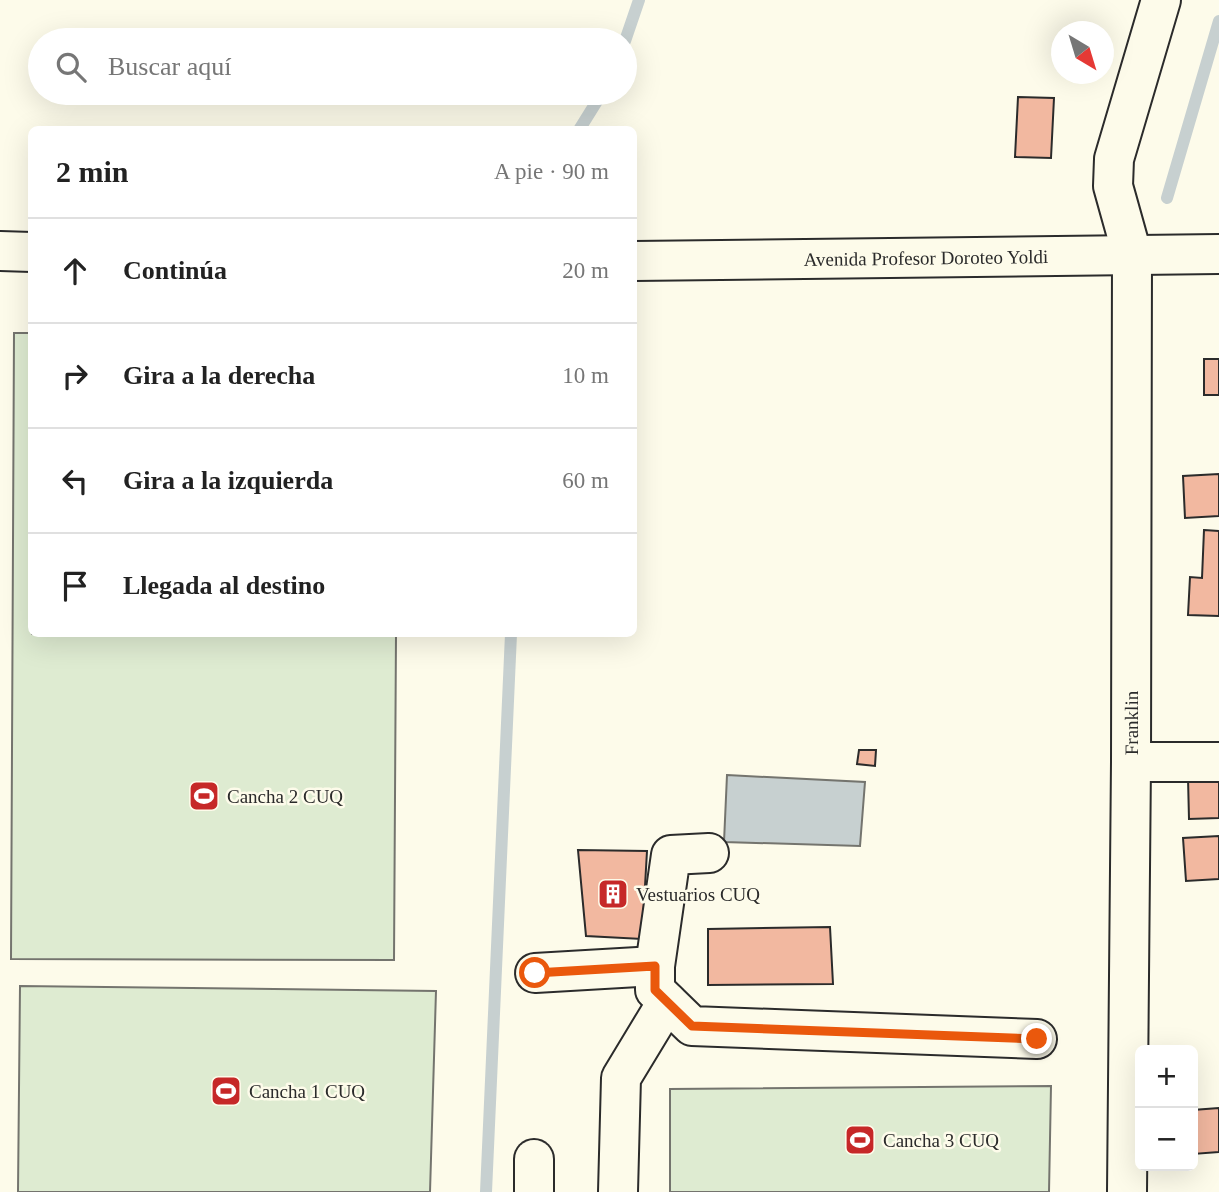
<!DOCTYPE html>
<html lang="es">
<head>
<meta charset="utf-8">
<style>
	:root { --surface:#fff; --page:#f6f6f6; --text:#222; --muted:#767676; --line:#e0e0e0 }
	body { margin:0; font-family:"Times New Roman",serif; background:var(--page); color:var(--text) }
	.controls { position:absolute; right:21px; bottom:21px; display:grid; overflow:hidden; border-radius:10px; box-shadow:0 7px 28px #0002 }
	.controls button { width:63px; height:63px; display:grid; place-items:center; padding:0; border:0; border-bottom:2px solid var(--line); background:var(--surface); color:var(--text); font:35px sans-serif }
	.compass { position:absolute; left:1051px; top:21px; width:63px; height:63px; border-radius:50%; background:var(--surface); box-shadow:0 7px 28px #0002; rotate:142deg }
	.stop { position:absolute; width:21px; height:21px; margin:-16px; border:5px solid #ea580c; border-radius:50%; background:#fff }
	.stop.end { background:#ea580c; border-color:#fff; box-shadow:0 2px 7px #0008 }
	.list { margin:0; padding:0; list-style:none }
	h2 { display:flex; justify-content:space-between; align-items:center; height:91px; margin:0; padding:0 28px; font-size:30px }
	h2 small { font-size:23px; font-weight:400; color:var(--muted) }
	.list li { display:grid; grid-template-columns:46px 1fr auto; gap:21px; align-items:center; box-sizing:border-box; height:105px; padding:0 28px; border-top:2px solid var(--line) }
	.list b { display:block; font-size:26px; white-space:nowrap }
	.list em { font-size:23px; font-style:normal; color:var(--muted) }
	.icon { flex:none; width:38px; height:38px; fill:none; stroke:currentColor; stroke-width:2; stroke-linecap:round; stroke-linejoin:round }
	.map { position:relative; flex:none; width:1219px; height:1192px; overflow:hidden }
	.search { position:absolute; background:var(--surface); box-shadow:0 7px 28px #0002; left:28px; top:28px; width:609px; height:77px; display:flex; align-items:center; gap:18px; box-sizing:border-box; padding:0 24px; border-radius:38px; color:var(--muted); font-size:26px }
	.panel { position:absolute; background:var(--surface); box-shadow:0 7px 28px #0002; left:28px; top:126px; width:609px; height:511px; border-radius:10px }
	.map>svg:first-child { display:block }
	.green { fill:#deebd1; stroke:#74746e; stroke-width:2 }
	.water { fill:#c7d0d0; stroke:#74746e; stroke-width:2 }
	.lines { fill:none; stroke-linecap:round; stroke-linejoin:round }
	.stream { stroke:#c7d0d0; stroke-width:12 }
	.building { fill:#f2b8a0; stroke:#2b2b2b; stroke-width:2 }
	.minor-casing { stroke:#2b2b2b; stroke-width:42 }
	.minor { stroke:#fdfbea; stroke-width:38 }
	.route { stroke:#ea580c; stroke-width:9 }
	.labels { text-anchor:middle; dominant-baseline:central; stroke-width:5; stroke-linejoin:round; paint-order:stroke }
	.street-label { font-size:19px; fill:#2b2b2b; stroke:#fdfbea }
	.poi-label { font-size:19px; fill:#2b2b2b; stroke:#fdfbea; text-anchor:start }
</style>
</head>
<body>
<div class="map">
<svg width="1219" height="1192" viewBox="0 0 1219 1192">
	<rect width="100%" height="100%" fill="#fdfbea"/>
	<path class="green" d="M 14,333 L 31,333 L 32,634 L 396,634 L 394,960 L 11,959 Z
		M 20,986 L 436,991 L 430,1192 L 18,1192 Z
		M 1051,1086 L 1049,1192 L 670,1192 L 670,1089 Z"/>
	<path class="water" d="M 727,775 L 865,782 L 860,846 L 724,842 Z"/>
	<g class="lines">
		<path class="stream" d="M 625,41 L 639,0
			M 579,130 L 602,93
			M 1167,198 L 1219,21
			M 486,1192 L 511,634"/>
	</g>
	<path class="building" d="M 1018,97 L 1054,98 L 1051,158 L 1015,157 Z
		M 1204,359 L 1219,359 L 1219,395 L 1204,395 Z
		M 1219,474 L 1219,516 L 1185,518 L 1183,476 Z
		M 1204,530 L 1219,531 L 1219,616 L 1188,615 L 1190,577 L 1202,578 Z
		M 859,750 L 876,750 L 875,766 L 857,764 Z
		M 1219,777 L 1219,818 L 1189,819 L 1188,778 Z
		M 1219,836 L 1219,879 L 1186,881 L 1183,838 Z
		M 578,850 L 647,851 L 642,939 L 586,936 Z
		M 830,927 L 833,984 L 708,985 L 708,929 Z
		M 1219,1108 L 1219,1152 L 1193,1154 L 1193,1110 Z"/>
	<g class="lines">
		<g class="minor-casing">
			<g id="minor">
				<path d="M 0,251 L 32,252"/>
				<path id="s1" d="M 634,261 L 1219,254"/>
				<path d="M 1131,762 L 1219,762"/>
				<path d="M 709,853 L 671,855 L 655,966 L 655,990 L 692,1026 L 1037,1039"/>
				<path d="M 535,973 L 655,966"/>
				<path d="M 534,1192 L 534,1159"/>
				<path d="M 618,1192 L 621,1078 L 667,1002"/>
				<path id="s2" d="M 1127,1192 L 1131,762 L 1132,254 L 1113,186 L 1114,159 L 1161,0"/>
			</g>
		</g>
		<use href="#minor" class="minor"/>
	</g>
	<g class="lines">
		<path class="route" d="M 535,973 L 655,966 L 655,990 L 692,1026 L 1037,1039"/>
	</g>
	<defs>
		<g id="stadium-square" transform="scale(1.575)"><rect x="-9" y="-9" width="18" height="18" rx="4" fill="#c62828" stroke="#fdfbea"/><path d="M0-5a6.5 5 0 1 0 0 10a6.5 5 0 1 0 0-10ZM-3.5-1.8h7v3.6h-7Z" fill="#fff"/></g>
		<g id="building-square" transform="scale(1.575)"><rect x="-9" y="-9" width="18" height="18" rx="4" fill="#c62828" stroke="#fdfbea"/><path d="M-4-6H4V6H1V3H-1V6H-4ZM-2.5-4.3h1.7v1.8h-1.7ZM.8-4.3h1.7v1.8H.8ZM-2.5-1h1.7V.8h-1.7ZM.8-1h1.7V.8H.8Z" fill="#fff"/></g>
	</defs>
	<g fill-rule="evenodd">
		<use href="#stadium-square" x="204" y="796"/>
		<use href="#building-square" x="613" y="894"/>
		<use href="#stadium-square" x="226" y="1091"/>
		<use href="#stadium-square" x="860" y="1140"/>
	</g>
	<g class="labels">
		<g class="street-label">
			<text stroke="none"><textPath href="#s1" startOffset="292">Avenida Profesor Doroteo Yoldi</textPath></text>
			<text stroke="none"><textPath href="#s2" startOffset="469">Franklin</textPath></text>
		</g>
		<g class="poi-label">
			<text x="227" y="796">Cancha 2 CUQ</text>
			<text x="636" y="894">Vestuarios CUQ</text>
			<text x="249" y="1091">Cancha 1 CUQ</text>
			<text x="883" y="1140">Cancha 3 CUQ</text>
		</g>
	</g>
</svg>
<div class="controls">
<button>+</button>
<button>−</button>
</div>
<svg class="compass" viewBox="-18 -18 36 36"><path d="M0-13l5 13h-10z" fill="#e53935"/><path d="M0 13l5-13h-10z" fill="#767676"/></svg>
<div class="stop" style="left:535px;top:973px"></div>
<div class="stop end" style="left:1037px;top:1039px"></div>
<div class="search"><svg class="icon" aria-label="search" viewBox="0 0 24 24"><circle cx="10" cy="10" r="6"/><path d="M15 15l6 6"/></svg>Buscar aquí</div>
<section class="panel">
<h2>2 min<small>A pie · 90 m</small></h2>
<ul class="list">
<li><svg class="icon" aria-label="ahead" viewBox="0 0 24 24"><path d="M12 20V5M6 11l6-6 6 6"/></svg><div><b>Continúa</b></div><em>20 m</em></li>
<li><svg class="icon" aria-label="right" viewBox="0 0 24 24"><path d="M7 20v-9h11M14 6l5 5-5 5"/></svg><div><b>Gira a la derecha</b></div><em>10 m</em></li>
<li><svg class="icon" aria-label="left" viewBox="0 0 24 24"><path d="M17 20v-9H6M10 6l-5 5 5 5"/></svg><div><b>Gira a la izquierda</b></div><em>60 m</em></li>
<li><svg class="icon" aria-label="arrive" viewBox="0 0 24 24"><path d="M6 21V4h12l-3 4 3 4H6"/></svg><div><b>Llegada al destino</b></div></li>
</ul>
</section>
</div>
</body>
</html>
